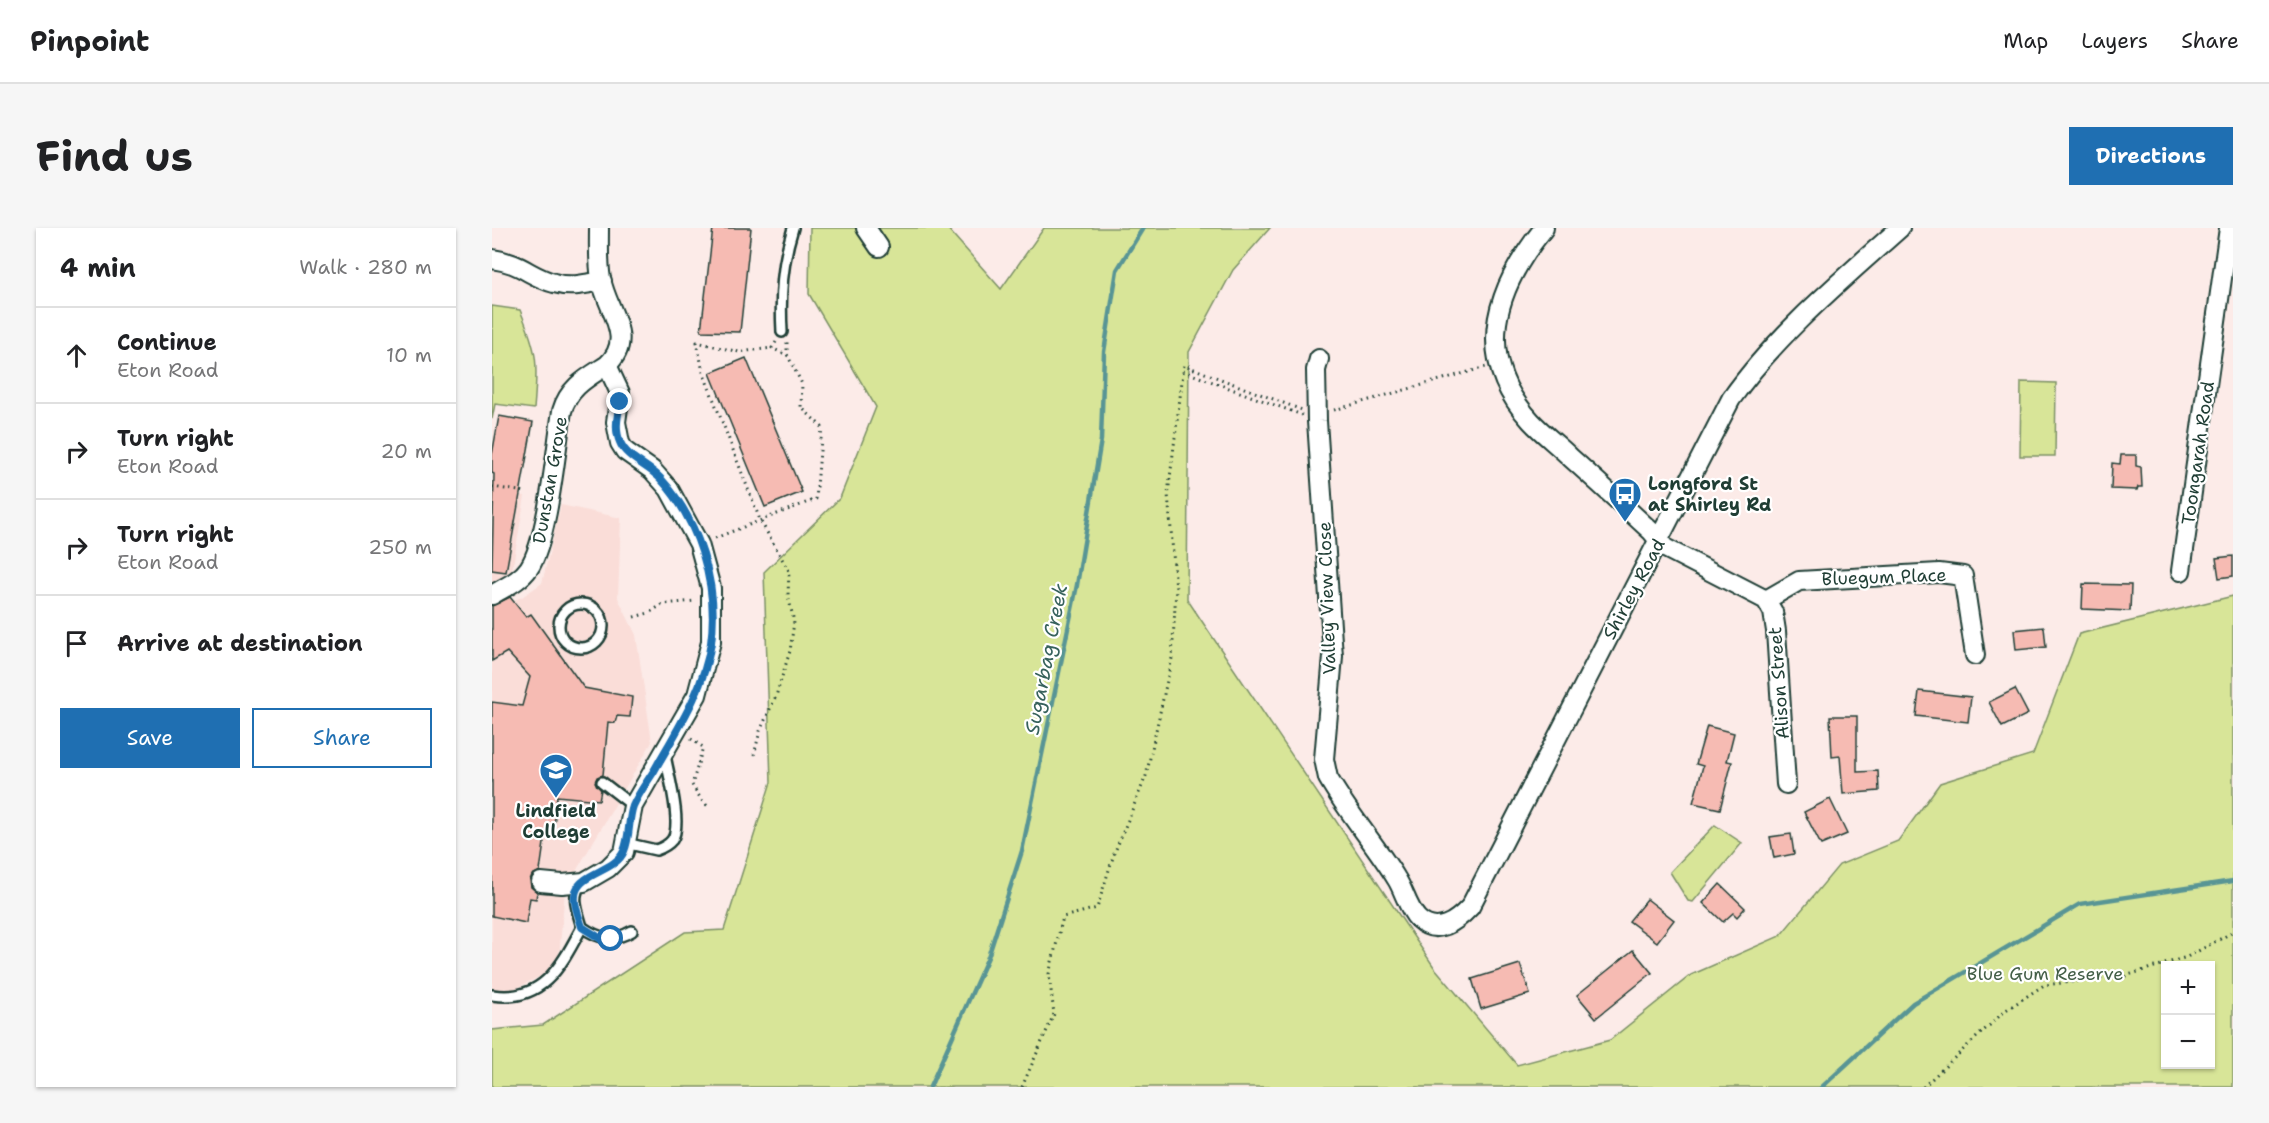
<!DOCTYPE html>
<html lang="en">
<head>
<meta charset="utf-8">
<style>
	:root { --surface:#fff; --page:#f6f6f6; --text:#202124; --muted:#757577; --line:#e0e0e0; --accent:#1f6fb2 }
	body { margin:0; font-family:"Shantell Sans",sans-serif; background:var(--page); color:var(--text) }
	.controls { position:absolute; right:18px; bottom:18px; display:grid; overflow:hidden; border-radius:0px; box-shadow:0 2px 4px #0004 }
	.controls button { width:54px; height:54px; display:grid; place-items:center; padding:0; border:0; border-bottom:2px solid var(--line); background:var(--surface); color:var(--text); font:30px sans-serif }
	.stop { position:absolute; width:18px; height:18px; margin:-14px; border:4px solid #1f6fb2; border-radius:50%; background:#fff }
	.stop.end { background:#1f6fb2; border-color:#fff; box-shadow:0 2px 6px #0008 }
	.list { margin:0; padding:0; list-style:none }
	h2 { display:flex; justify-content:space-between; align-items:center; height:78px; margin:0; padding:0 24px; font-size:26px }
	h2 small { font-size:20px; font-weight:400; color:var(--muted) }
	.list li { display:grid; grid-template-columns:39px 1fr auto; gap:18px; align-items:center; box-sizing:border-box; height:96px; padding:0 24px; border-top:2px solid var(--line) }
	.list b { display:block; font-size:22px; white-space:nowrap }
	.list p { margin:0; font-size:20px; white-space:nowrap; color:var(--muted) }
	.list em { font-size:20px; font-style:normal; color:var(--muted) }
	.actions { display:flex; gap:12px; padding:18px 24px }
	.actions a { flex:1; padding:14px 0; border:2px solid var(--accent); border-radius:0px; text-align:center; font-size:21px; color:var(--accent) }
	.actions .main { background:var(--accent); color:#fff }
	.icon { flex:none; width:33px; height:33px; fill:none; stroke:currentColor; stroke-width:2; stroke-linecap:round; stroke-linejoin:round }
	.map { position:relative; flex:none; width:1741px; height:859px; overflow:hidden; border-radius:0px }
	header { display:flex; align-items:center; gap:36px; box-sizing:border-box; height:84px; padding:0 30px; background:var(--surface); border-bottom:2px solid var(--line) }
	header strong { font-size:28px }
	nav { display:flex; gap:33px; margin-inline-start:auto; font-size:21px }
	.intro { display:flex; align-items:center; justify-content:space-between; box-sizing:border-box; height:144px; padding:0 36px }
	h1 { margin:0; font-size:42px }
	.button { padding:15px 27px; border-radius:0px; background:var(--accent); color:#fff; font-size:21px; font-weight:700 }
	main { display:flex; gap:36px; padding:0 36px }
	aside { flex:1; background:var(--surface); border-radius:0px; box-shadow:0 2px 4px #0004 }
	.map>svg:first-child { display:block }
	.built { fill:#faddd8 }
	.green { fill:#d8e598; stroke:#7c9166; stroke-width:1.5; fill-rule:evenodd }
	.lines { fill:none; stroke-linecap:round; stroke-linejoin:round }
	.stream { stroke:#599595; stroke-width:4.5 }
	.building { fill:#f6bbb3; stroke:#1f3d34; stroke-width:1.5 }
	.service-casing { stroke:#1f3d34; stroke-width:14 }
	.minor-casing { stroke:#1f3d34; stroke-width:22 }
	.path { stroke:#1f3d34; stroke-width:3; stroke-dasharray:1.5 4.5; stroke-linecap:butt }
	.service { stroke:#fff; stroke-width:9 }
	.minor { stroke:#fff; stroke-width:18 }
	.route { stroke:#1f6fb2; stroke-width:8 }
	.labels { text-anchor:middle; dominant-baseline:central; stroke-width:4.5; stroke-linejoin:round; paint-order:stroke }
	.street-label { font-size:18px; fill:#1f3d34; stroke:#fff }
	.poi-label { font-size:18px; font-weight:bold; fill:#1f3d34; stroke:#fff; text-anchor:start }
	.park-label { font-size:18px; fill:#445f48; stroke:#fff }
	.water-label { font-size:20px; font-style:italic; fill:#37625c; stroke:#fff }
</style>
</head>
<body>
<header>
<strong>Pinpoint</strong>
<nav><a>Map</a><a>Layers</a><a>Share</a></nav>
</header>
<div class="intro"><h1>Find us</h1><a class="button">Directions</a></div>
<main>
<aside>
<h2>4 min<small>Walk · 280 m</small></h2>
<ul class="list">
<li><svg class="icon" aria-label="ahead" viewBox="0 0 24 24"><path d="M12 20V5M6 11l6-6 6 6"/></svg><div><b>Continue</b><p>Eton Road</p></div><em>10 m</em></li>
<li><svg class="icon" aria-label="right" viewBox="0 0 24 24"><path d="M7 20v-9h11M14 6l5 5-5 5"/></svg><div><b>Turn right</b><p>Eton Road</p></div><em>20 m</em></li>
<li><svg class="icon" aria-label="right" viewBox="0 0 24 24"><path d="M7 20v-9h11M14 6l5 5-5 5"/></svg><div><b>Turn right</b><p>Eton Road</p></div><em>250 m</em></li>
<li><svg class="icon" aria-label="arrive" viewBox="0 0 24 24"><path d="M6 21V4h12l-3 4 3 4H6"/></svg><div><b>Arrive at destination</b></div></li>
</ul>
<div class="actions"><a class="main">Save</a><a>Share</a></div>
</aside>
<div class="map">
<svg width="1741" height="859" viewBox="0 0 1741 859">
	<rect width="100%" height="100%" fill="#fcebe8"/>
	<filter id="ink" filterUnits="userSpaceOnUse"><feTurbulence type="fractalNoise" baseFrequency=".0167" numOctaves="2"/><feDisplacementMap in="SourceGraphic" scale="12" xChannelSelector="R" yChannelSelector="G"/><feConvolveMatrix kernelMatrix="1 2 1 2 8 2 1 2 1" color-interpolation-filters="sRGB"/></filter>
	<g filter="url(#ink)">
		<path class="built" d="M 0,263 L 33,268 L 20,343 L 0,355 Z
			M 69,277 L 129,290 L 126,370 L 144,407 L 160,514 L 73,662 L 66,739 L 0,773 L 0,380 L 30,369 L 50,355 Z"/>
		<path class="green" d="M 318,0 L 455,0 L 509,61 L 552,0 L 778,0 L 741,42 L 697,124 L 695,371 L 942,739 L 1025,837 L 1118,812 L 1199,747 L 1288,708 L 1347,637 L 1406,613 L 1448,555 L 1541,526 L 1587,406 L 1741,368 L 1741,859 L 0,859 L 0,802 L 51,797 L 193,704 L 232,702 L 279,554 L 272,344 L 348,270 L 384,179 L 317,66 ZM 1674,738 L 1718,738 L 1718,836 L 1674,836 Z
			M 0,78 L 28,82 C 46,125 46,135 42,181 L 3,176 L 0,191 Z
			M 1529,154 L 1564,155 L 1563,228 L 1528,228 Z
			M 1223,597 L 1250,615 L 1201,674 L 1196,673 L 1178,644 Z"/>
		<g class="lines">
			<path class="stream" d="M 438,859 L 496,729 L 530,623 L 585,357 L 609,212 L 612,124 L 625,42 L 651,0
				M 1330,859 L 1421,775 L 1588,676 L 1741,653"/>
		</g>
		<path class="building" d="M 221,0 L 259,0 L 248,104 L 209,103 Z
			M 254,130 L 310,264 L 273,279 L 218,145 Z
			M 7,188 L 41,194 L 14,344 L 0,342 L 2,246 L 0,245 L 0,227 Z
			M 1629,227 L 1644,227 L 1644,238 L 1649,239 L 1650,259 L 1646,259 L 1645,262 L 1619,261 L 1620,235 L 1628,236 Z
			M 1741,328 L 1741,348 L 1727,350 L 1724,330 Z
			M 1591,356 L 1639,357 L 1638,383 L 1590,381 Z
			M 18,369 L 34,389 L 39,386 L 92,460 L 140,469 L 138,489 L 125,488 L 123,495 L 116,494 L 111,547 L 105,549 L 103,554 L 109,562 L 107,572 L 65,568 L 61,609 L 53,608 L 48,643 L 40,647 L 38,652 L 39,659 L 45,664 L 44,671 L 38,670 L 34,695 L 0,688 L 0,474 L 30,478 L 38,449 L 15,424 L 0,433 L 0,378 Z
			M 1552,399 L 1554,419 L 1524,422 L 1522,402 Z
			M 1523,461 L 1536,486 L 1510,499 L 1497,474 Z
			M 1427,463 L 1479,469 L 1476,494 L 1424,488 Z
			M 1338,488 L 1365,488 L 1365,544 L 1386,543 L 1387,563 L 1351,566 L 1348,528 L 1340,529 Z
			M 1215,498 L 1242,505 L 1235,533 L 1240,534 L 1228,581 L 1201,575 L 1211,538 L 1204,536 Z
			M 1338,571 L 1355,606 L 1329,617 L 1312,584 Z
			M 1299,606 L 1302,626 L 1282,630 L 1278,609 Z
			M 1228,656 L 1253,680 L 1245,689 L 1241,685 L 1231,694 L 1211,675 Z
			M 1155,671 L 1182,692 L 1165,714 L 1137,693 Z
			M 1141,722 L 1160,745 L 1104,790 L 1085,767 Z
			M 1028,736 L 1038,766 L 989,781 L 980,751 Z"/>
		<g class="lines">
			<g class="service-casing">
				<path id="service" d="M 290,104 C 288,67 290,35 301,0
					M67 398a22 22 0 1 1 44 0a22 22 0 1 1-44 0Z
					M 110,554 L 141,578
					M 133,615 L 164,622 C 170,620 176,617 180,612 C 191,597 176,545 173,527
					M 90,655 C 78,668 86,684 90,699 C 107,711 121,714 140,703
					M 0,767 C 51,775 69,738 90,699"/>
			</g>
			<g class="minor-casing">
				<path id="minor" d="M 374,0 L 387,19
					M 1052,0 C 1003,61 980,128 1039,193 C 1051,206 1066,217 1079,230 C 1106,254 1133,279 1160,304 L 1173,320 L 1274,372 L 1281,384 L 1284,403 L 1294,556
					M 0,31 C 30,35 37,48 62,55 C 78,60 94,56 110,53
					M 827,131 L 824,142 L 825,193 L 841,428 L 832,531 L 836,550 C 856,585 883,616 904,650 C 912,662 916,681 926,691 C 945,709 965,693 978,679 L 1239,171 C 1284,107 1350,52 1408,0
					M 1689,343 L 1737,0
					M 0,367 C 13,359 28,353 37,340 C 56,312 64,220 70,183 C 77,159 95,150 115,137
					M 1274,372 L 1307,353 L 1447,345 L 1471,348 L 1483,427
					M 49,654 L 70,656 L 92,654 L 116,640 L 132,624 L 141,578 L 205,467 L 219,414 L 219,360 L 207,316 L 177,261 L 160,242 L 133,223 L 128,215 L 124,194 L 128,165 L 115,137 C 144,110 115,83 109,51 C 106,34 107,17 107,0"/>
			</g>
			<path class="path" d="M 284,114 L 280,120 L 296,128
				M 691,143 L 810,187
				M 842,182 L 994,139
				M 0,259 L 34,264
				M 223,310 L 324,271 L 330,199 L 309,179 L 310,156 L 295,126 L 295,113
				M 142,389 L 157,385 L 171,376 L 203,373
				M 199,511 L 211,519 L 200,557 L 211,574 L 217,579
				M 262,527 L 268,503 L 284,468 L 298,423 L 302,394 L 296,367 L 297,343 L 268,292 L 211,144 L 205,114 L 247,124 L 280,120
				M 530,859 L 562,786 L 557,746 L 571,689 L 605,680 L 622,626 L 654,548 L 680,430 L 684,361 L 676,266 L 692,137 L 810,182
				M 1431,859 L 1514,782 L 1552,757 L 1633,748 L 1695,729 L 1741,704"/>
			<use href="#service" class="service"/>
			<use href="#minor" class="minor"/>
		</g>
	</g>
	<g class="lines" filter="url(#ink)">
		<path class="route" d="M 119,711 L 109,711 L 90,699 C 87,688 80,674 84,663 C 91,644 124,643 132,623 C 138,609 136,592 141,578 C 146,566 155,554 162,543 C 185,502 212,462 219,415 C 227,358 207,292 168,250 C 156,237 134,230 128,214 C 122,201 126,187 128,174"/>
	</g>
	<defs>
		<g id="bus-pin" transform="scale(1.725)"><path d="M0 17L-7.5 6A9.5 9.5 0 1 1 7.5 6Z" fill="#1f6fb2" stroke="#fff"/><path d="M-5-6H5V4H4V6H2V4H-2V6H-4V4H-5ZM-3.5-4V0h7V-4ZM-3.5 1.2v1.5H-2V1.2ZM2 1.2v1.5H3.5V1.2Z" fill="#fff"/></g>
		<g id="school-pin" transform="scale(1.725)"><path d="M0 17L-7.5 6A9.5 9.5 0 1 1 7.5 6Z" fill="#1f6fb2" stroke="#fff"/><path d="M0-5L7-2L0 1L-7-2ZM-4 1L0 2.5L4 1V4Q0 6-4 4Z" fill="#fff"/></g>
	</defs>
	<g fill-rule="evenodd">
		<use href="#bus-pin" x="1133" y="266"/>
		<use href="#school-pin" x="64" y="542"/>
	</g>
	<g class="labels">
		<g class="street-label">
			<text transform="translate(1706 225) rotate(-82)">Toongarah Road</text>
			<text transform="translate(58 252) rotate(-80)">Dunstan Grove</text>
			<text transform="translate(1392 349) rotate(-2)">Bluegum Place</text>
			<text transform="translate(1142 361) rotate(-62)">Shirley Road</text>
			<text transform="translate(835 370) rotate(-92)">Valley View Close</text>
			<text transform="translate(1287 455) rotate(-94)">Alison Street</text>
		</g>
		<g class="poi-label">
			<text x="1156" y="256">Longford St<tspan x="1156" dy="21">at Shirley Rd</tspan></text>
			<text x="64" y="583" text-anchor="middle">Lindfield<tspan x="64" dy="21">College</tspan></text>
		</g>
		<g class="park-label">
			<text x="1553" y="746">Blue Gum Reserve</text>
		</g>
		<g class="water-label">
			<text transform="translate(554 431) rotate(-79)">Sugarbag Creek</text>
		</g>
	</g>
</svg>
<div class="controls">
<button>+</button>
<button>−</button>
</div>
<div class="stop" style="left:119px;top:711px"></div>
<div class="stop end" style="left:128px;top:174px"></div>
</div>
</main>
</body>
</html>
